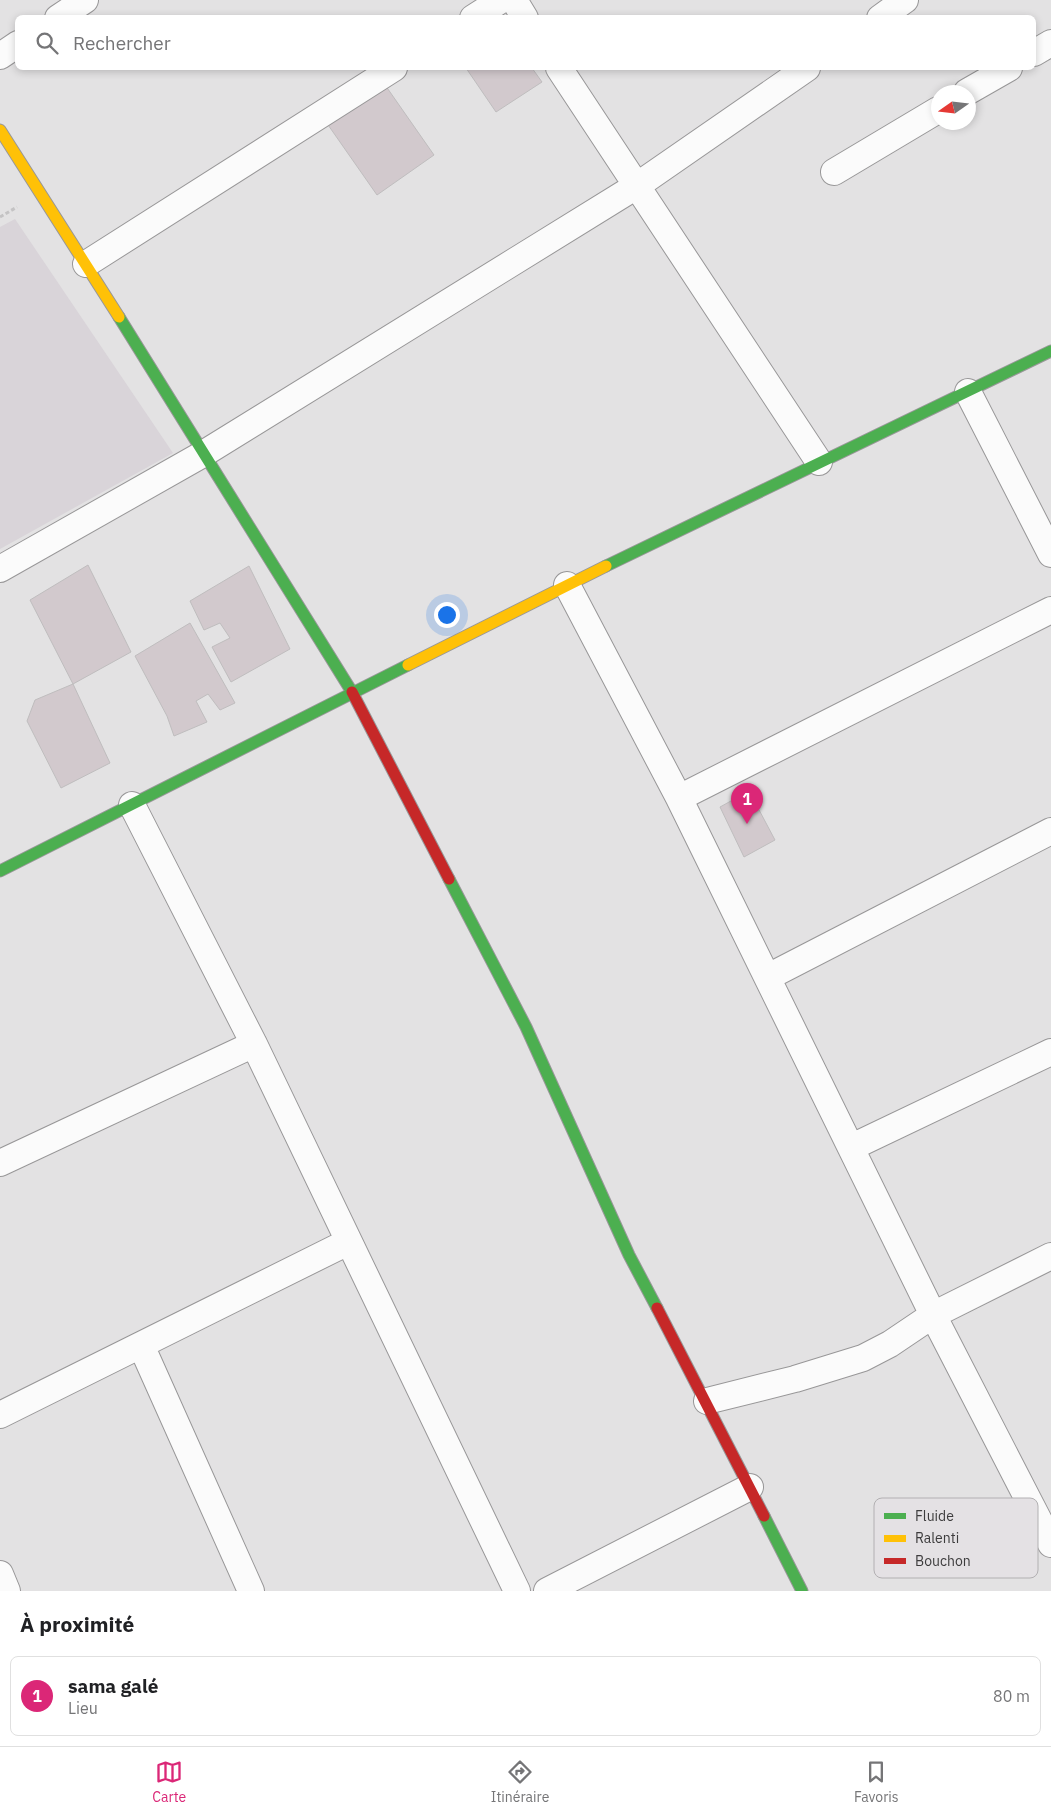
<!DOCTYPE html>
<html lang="fr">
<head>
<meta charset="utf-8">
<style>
	:root { --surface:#fff; --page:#f2f2f2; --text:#202124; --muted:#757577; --line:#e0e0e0; --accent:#db2777 }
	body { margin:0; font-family:"IBM Plex Sans",sans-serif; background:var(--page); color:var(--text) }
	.compass { position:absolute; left:931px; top:85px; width:45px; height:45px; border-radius:50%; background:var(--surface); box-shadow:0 2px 8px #0003; rotate:256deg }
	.you { position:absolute; left:446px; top:614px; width:18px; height:18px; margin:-12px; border:4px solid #fff; border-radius:50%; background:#1a73e8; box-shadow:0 0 0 8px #1a73e833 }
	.badge { display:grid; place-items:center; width:32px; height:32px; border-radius:50%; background:var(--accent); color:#fff; font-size:16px; font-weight:700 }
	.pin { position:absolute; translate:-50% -41px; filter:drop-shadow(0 1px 2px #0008) }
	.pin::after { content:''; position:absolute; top:26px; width:18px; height:15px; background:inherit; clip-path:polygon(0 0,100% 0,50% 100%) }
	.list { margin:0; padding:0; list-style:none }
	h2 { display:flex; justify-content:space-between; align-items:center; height:65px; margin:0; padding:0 20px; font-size:21px }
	h2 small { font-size:16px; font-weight:400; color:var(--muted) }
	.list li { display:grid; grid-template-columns:32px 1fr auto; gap:15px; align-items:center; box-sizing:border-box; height:80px; margin:0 10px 10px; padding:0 10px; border:1px solid var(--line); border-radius:8px }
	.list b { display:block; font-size:19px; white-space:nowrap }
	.list p { margin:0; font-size:16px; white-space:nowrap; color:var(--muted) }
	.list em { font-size:16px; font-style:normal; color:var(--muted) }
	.icon { flex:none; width:28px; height:28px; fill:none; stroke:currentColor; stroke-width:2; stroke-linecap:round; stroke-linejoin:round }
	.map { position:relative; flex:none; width:1051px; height:1591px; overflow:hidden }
	.search { position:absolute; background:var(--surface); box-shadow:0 2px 8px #0003; left:15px; right:15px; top:15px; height:55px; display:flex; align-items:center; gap:12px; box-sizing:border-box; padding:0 18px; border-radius:8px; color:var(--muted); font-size:19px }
	.sheet { height:155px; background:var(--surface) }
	nav { display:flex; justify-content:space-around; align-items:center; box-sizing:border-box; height:70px; border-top:1px solid var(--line); background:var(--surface); font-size:14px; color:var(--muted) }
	nav a { display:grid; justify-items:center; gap:2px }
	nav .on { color:var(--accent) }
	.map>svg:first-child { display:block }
	.built { fill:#d9d4d9 }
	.building { fill:#d2c9cd; stroke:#bfbdbe }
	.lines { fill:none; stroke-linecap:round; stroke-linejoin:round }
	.street-casing { stroke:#989798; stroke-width:28 }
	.fast-casing { stroke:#989798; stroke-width:13 }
	.slow-casing { stroke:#989798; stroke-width:13 }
	.jam-casing { stroke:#989798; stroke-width:13 }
	.path { stroke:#c4c3c4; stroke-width:3; stroke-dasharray:4 2.5; stroke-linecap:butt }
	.street { stroke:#fbfbfb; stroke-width:26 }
	.fast { stroke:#4caf50; stroke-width:11 }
	.slow { stroke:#ffc107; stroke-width:11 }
	.jam { stroke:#c62828; stroke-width:11 }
	.key { fill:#e4e1e4; stroke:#b2b0b2; stroke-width:1 }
	.key-label { font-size:14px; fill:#3d3c3d }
</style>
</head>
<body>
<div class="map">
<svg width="1051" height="1591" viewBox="0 0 1051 1591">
	<rect width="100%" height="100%" fill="#e3e2e3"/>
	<path class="built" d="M 15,219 L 173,453 L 0,549 L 0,227 Z"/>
	<path class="building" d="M 466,68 L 532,68 L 542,82 L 496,112 Z
		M 383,82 L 434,155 L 377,195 L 326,122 Z
		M 88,565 L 131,652 L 73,684 L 30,600 Z
		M 249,566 L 290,649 L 231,682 L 212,647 L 230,638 L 220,623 L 204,630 L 190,601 Z
		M 190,623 L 235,703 L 220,710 L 208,694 L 196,701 L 207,722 L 174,736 L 167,716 L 135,656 Z
		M 73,684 L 110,763 L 61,788 L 27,721 L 35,700 Z
		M 749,791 L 775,840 L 744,857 L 720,807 Z"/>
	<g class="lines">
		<g class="street-casing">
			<path id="street" d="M 514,0 L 525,18
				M 58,18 L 85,0
				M 473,18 L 501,0
				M 880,18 L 905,0
				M 1034,53 L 1051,43
				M 0,56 L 18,44
				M 559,68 L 819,462
				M 967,92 L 1009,68
				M 834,172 L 938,110
				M 86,264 L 394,68
				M 968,392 L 1051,554
				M 0,569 L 203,454 L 638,185 L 807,68
				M 567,585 L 679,798 L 933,1315 L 1051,1544
				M 679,798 L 1051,610
				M 132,805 L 254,1044 L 517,1591
				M 768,977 L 1051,831
				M 852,1147 L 1051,1052
				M 0,1163 L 254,1044
				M 141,1345 L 251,1591
				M 707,1401 L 795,1379 L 863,1358 L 890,1344 L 933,1315 L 1051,1256
				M 0,1415 L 348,1242
				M 0,1574 L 7,1591
				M 547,1591 L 750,1487"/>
		</g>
		<g class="fast-casing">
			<path id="fast" d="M 119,317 L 352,692
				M 606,566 L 1051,351
				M 0,871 L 408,665
				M 449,879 L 526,1027 L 629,1255 L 657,1308
				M 764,1516 L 802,1591"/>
		</g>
		<g class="slow-casing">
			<path id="slow" d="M 0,130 L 119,317
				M 408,665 L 606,566"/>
		</g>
		<g class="jam-casing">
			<path id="jam" d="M 352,692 L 449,879
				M 657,1308 L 764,1516"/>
		</g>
		<path class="path" d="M 0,217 L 17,207"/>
		<use href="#street" class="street"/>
		<use href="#fast" class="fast"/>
		<use href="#slow" class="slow"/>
		<use href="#jam" class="jam"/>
	</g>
	<rect x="874" y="1498" width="164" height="80" rx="8" class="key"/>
	<rect x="884" y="1513" width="22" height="6" fill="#4caf50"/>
	<rect x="884" y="1535" width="22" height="7" fill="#ffc107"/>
	<rect x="884" y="1558" width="22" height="6" fill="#c62828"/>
	<g class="key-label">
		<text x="915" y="1521">Fluide</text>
		<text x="915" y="1543">Ralenti</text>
		<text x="915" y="1566">Bouchon</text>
	</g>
</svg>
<svg class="compass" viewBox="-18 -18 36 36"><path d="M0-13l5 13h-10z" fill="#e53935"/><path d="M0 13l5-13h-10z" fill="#757577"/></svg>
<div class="you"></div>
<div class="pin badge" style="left:747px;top:824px">1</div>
<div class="search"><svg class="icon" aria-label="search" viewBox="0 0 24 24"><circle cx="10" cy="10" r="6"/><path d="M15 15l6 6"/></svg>Rechercher</div>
</div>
<section class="sheet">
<h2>À proximité<small></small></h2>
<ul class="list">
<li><span class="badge">1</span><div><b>sama galé</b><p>Lieu</p></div><em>80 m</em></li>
</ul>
</section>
<nav>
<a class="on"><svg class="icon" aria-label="map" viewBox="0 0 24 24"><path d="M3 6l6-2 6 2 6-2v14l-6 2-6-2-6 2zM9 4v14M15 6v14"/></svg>Carte</a>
<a><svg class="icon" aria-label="directions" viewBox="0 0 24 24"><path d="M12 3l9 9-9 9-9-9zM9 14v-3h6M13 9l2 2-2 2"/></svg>Itinéraire</a>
<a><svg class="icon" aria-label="saved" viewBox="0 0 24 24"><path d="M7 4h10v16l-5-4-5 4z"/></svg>Favoris</a>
</nav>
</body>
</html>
